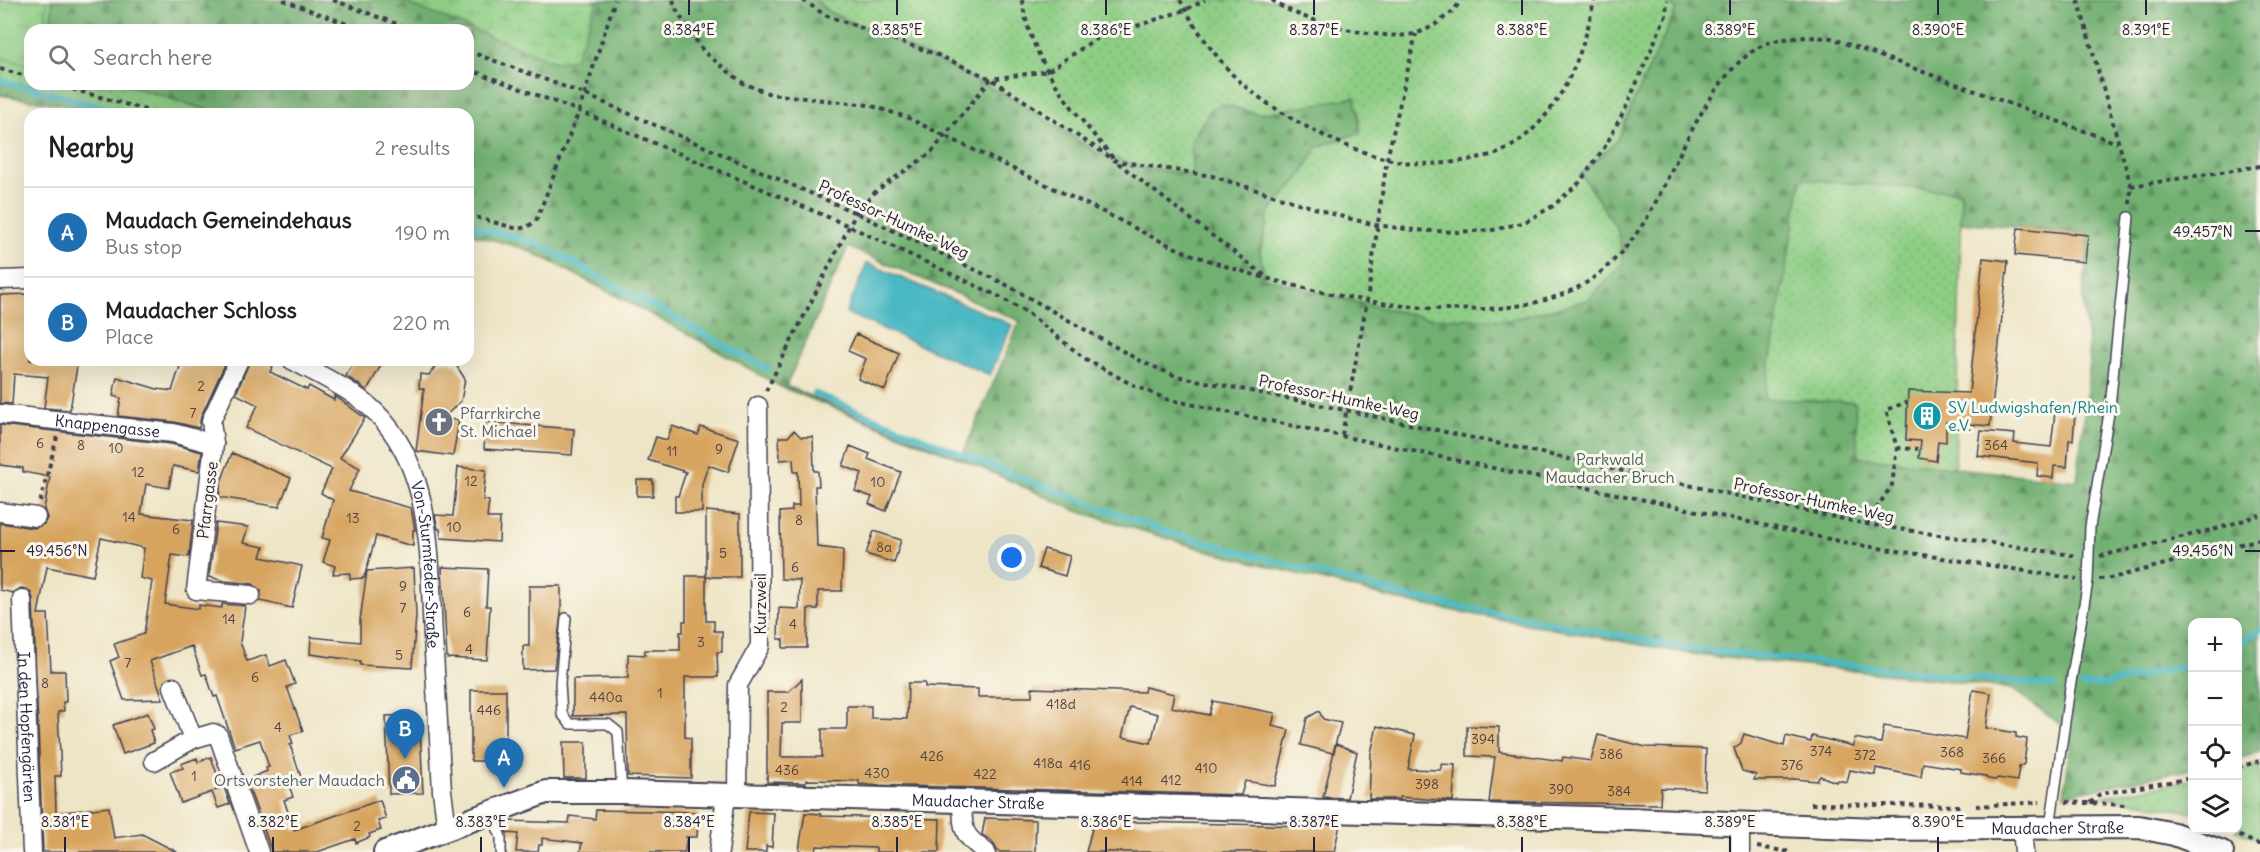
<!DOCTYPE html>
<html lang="en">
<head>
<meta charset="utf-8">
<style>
	:root { --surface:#fff; --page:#f6f6f6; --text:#222; --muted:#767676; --line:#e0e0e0; --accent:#1f6fb2 }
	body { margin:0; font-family:Delius,sans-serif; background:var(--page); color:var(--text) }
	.controls { position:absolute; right:18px; bottom:18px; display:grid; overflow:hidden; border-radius:12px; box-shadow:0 6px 24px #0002 }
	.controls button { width:54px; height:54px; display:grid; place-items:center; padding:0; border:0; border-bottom:2px solid var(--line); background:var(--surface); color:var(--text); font:30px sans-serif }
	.you { position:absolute; left:1012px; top:558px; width:21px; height:21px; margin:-15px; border:4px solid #fff; border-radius:50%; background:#1a73e8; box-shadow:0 0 0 9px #1a73e833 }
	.badge { display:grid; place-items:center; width:39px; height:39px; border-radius:50%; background:var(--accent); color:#fff; font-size:20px; font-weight:700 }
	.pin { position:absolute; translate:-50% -50px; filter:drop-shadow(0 2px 3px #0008) }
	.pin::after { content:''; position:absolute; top:32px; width:21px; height:18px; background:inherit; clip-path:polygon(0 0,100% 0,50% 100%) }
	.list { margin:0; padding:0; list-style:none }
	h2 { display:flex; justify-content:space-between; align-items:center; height:78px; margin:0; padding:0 24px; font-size:26px }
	h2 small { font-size:20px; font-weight:400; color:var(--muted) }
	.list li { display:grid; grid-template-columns:39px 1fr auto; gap:18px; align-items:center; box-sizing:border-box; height:90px; padding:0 24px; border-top:2px solid var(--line) }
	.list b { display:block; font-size:22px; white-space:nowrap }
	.list p { margin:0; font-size:20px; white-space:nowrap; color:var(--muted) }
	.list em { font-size:20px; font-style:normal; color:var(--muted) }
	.icon { flex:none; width:33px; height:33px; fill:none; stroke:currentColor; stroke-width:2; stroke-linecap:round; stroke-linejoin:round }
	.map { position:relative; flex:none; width:2260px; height:852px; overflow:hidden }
	.search { position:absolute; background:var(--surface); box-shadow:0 6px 24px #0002; left:24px; top:24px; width:450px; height:66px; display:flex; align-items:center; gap:15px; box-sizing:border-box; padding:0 21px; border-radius:18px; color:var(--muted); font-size:22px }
	.panel { position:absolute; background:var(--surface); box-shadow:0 6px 24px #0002; left:24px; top:108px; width:450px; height:258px; border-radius:18px }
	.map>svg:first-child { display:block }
	.grass { fill:url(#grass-dots); stroke:#587860; stroke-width:1.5 }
	.forest { fill:url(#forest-firs); stroke:#4a6956; stroke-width:1.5; fill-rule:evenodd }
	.wetland { fill:url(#wetland-marsh); stroke:#587860; stroke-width:1.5 }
	.park { fill:url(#park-tufts); stroke:#587860; stroke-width:1.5 }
	.water { fill:#4ab8c3; stroke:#366d7f; stroke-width:1.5 }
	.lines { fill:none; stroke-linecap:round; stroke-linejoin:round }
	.stream { stroke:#4ab8c3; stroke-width:6 }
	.building { fill:#d7a45e; fill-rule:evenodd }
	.service-casing { stroke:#413f50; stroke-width:12 }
	.minor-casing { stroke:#413f50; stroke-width:21 }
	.tertiary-casing { stroke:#413f50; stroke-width:26 }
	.path { stroke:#413f50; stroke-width:4; stroke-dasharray:4.5 4.5; stroke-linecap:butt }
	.service { stroke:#fff; stroke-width:9 }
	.minor { stroke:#fff; stroke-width:18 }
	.tertiary { stroke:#fff; stroke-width:22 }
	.ticks { fill:none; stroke:#22223b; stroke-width:2 }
	.labels { text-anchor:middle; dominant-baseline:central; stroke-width:6; stroke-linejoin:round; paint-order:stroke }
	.number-label { font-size:14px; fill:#4f4244 }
	.street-label { font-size:16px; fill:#22223b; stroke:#fbf7ec }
	.culture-label { font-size:16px; fill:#0d838f; stroke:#fbf7ec; text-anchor:start }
	.worship-label { font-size:16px; fill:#5b616d; stroke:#fbf7ec; text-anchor:start }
	.park-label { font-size:16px; fill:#475e55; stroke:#fbf7ec }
	.service-label { font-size:16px; fill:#4e5e75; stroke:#fbf7ec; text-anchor:end }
	.ticks-label { font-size:15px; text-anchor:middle; fill:#22223b; stroke:#fbf7ec; stroke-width:6; stroke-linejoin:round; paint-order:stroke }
</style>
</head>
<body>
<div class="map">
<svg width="2260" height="852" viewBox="0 0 2260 852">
	<defs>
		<pattern id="grass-dots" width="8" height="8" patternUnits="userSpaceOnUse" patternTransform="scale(1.5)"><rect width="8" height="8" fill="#8dcd84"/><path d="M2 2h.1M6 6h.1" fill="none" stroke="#79b073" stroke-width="1.8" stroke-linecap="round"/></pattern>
		<pattern id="forest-firs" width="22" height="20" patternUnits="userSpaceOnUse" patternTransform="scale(1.5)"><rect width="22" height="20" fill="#72b072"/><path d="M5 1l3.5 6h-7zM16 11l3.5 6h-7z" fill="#5d8f5f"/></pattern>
		<pattern id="wetland-marsh" width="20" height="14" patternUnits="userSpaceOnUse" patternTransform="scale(1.5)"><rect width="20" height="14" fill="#8dcd84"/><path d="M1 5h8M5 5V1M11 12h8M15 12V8" fill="none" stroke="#79b073"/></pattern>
		<pattern id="park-tufts" width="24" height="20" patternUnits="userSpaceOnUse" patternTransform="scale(1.5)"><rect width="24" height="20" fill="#8dcd84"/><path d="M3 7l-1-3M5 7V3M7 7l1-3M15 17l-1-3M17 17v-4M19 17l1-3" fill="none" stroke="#79b073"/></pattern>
	</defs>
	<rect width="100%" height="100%" fill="#fbf7ec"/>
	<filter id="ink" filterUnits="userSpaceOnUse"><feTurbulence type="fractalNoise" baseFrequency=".0167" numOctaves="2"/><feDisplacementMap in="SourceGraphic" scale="12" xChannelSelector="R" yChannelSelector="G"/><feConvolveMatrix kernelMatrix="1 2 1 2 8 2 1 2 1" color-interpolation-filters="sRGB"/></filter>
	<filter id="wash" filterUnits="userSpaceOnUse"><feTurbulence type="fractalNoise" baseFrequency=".008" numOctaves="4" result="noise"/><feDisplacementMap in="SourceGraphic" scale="24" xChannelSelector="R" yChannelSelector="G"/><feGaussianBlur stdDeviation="1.35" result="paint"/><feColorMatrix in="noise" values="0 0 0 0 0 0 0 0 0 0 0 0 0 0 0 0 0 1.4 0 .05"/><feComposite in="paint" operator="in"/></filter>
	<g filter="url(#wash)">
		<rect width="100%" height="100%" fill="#eee5c6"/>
		<path class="grass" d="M 0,0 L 53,0 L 50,30 L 30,30 L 30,84 L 124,84 L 220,114 L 129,114 L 0,83 Z
			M 815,0 L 1660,0 L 1677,9 L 1634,101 L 1618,140 L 1581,174 L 1618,230 L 1624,263 L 1588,300 L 1510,320 L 1428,318 L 1359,303 L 1264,278 L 1260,253 L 1269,212 L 1300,177 L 1317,147 L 1361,132 L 1295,109 L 1259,114 L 1221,104 L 1193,175 L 1145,168 L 1099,154 L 1016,101 L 942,63 L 829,12 Z
			M 1801,178 L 1962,192 L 1955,469 L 1858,457 L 1764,399 Z
			M 2260,764 L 2260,840 L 2236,830 L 2238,830 L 2238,770 Z
			M 2192,780 L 2192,812 L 2103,796 Z"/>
		<path class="forest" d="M 53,0 L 399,0 L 558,63 L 575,58 L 598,0 L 815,0 L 829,12 L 942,63 L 1016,101 L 1099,154 L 1145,168 L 1192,175 L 1191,142 L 1210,110 L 1221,104 L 1259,114 L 1355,97 L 1361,132 L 1317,147 L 1300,177 L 1269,212 L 1260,253 L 1264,278 L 1359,303 L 1428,318 L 1510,320 L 1588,300 L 1623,263 L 1618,230 L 1581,174 L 1618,140 L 1634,101 L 1677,9 L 1660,0 L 2260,0 L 2260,752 L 2238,759 L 2238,622 L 2192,622 L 2192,769 L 2064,795 L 2072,733 L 2012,689 L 1924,678 L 1697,655 L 1406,602 L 1202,549 L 1077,511 L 971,463 L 781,387 L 686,333 L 550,261 L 525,249 L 468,233 L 468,114 L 220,114 L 124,84 L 468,84 L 468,30 L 50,30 ZM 1801,179 L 1961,192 L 1961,222 L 2089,234 L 2083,299 L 2090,363 L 2077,481 L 1858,457 L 1855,402 L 1764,399 ZM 848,247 L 1020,321 L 961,458 L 786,386 Z
			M 0,83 L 6,84 L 129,114 L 91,114 L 57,104 L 0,95 Z"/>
		<path class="wetland" d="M 399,0 L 598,0 L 575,58 L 558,63 Z"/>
		<path class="park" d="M 0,0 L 47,0 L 45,30 L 30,30 L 30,66 L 0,57 Z"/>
		<path class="water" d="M 867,263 L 1012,325 L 990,375 L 846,313 Z"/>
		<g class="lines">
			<path class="stream" d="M 0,80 L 129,114
				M 468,225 L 537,243 L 768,369
				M 814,393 L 1023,479 L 1167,532 L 1413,598 L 1693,649 L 2055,686
				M 2238,644 L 2260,630
				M 2083,686 L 2102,685 L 2192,664"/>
		</g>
		<g id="blocks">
			<path class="building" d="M 2018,228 L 2088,235 L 2085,262 L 2015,255 Z
				M 1983,258 L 2008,261 L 1990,426 L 1946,422 L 1946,442 L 1938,441 L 1936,461 L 1919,458 L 1921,441 L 1906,440 L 1908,391 L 1969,393 Z
				M 30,294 L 30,360 L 78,360 L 70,410 L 44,408 L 48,377 L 14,374 L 12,404 L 0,403 L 0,295 Z
				M 856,334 L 899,353 L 885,390 L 858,379 L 866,359 L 848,351 Z
				M 182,360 L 227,360 L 201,416 L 199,428 L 174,422 L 118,416 L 121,398 L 113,396 L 117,377 L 157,389 L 172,391 Z
				M 250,360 L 260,360 L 273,366 L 270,372 L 307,390 L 309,386 L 334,400 L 335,396 L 365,418 L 340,458 L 360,468 L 349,491 L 411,508 L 415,530 L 413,530 L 413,546 L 376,536 L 364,578 L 350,579 L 350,573 L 333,574 L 335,566 L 323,562 L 330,540 L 322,538 L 333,500 L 321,493 L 332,469 L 246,428 L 258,405 L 236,394 Z
				M 355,360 L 384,360 L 367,390 L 346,376 Z
				M 447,361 L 456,365 L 465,379 L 461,401 L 442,419 L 459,420 L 453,456 L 416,451 L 424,389 L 419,388 L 420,374 L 429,375 L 438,363 Z
				M 2055,412 L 2075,414 L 2073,440 L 2069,440 L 2067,467 L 2054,466 L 2053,478 L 2037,476 L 2038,463 L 1978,456 L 1981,431 L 2015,434 L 2014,443 L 2051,447 Z
				M 486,422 L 574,429 L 572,455 L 484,449 Z
				M 0,425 L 171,444 L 202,452 L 199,471 L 173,466 L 169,488 L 146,484 L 141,514 L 193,520 L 189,557 L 172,555 L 165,604 L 199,609 L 199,605 L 222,608 L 222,604 L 245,606 L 240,642 L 247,661 L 266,655 L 270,666 L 286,660 L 295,684 L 287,687 L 303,731 L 290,735 L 293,744 L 290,745 L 303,783 L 290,788 L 293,797 L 284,800 L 294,830 L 380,800 L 386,819 L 378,821 L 381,830 L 369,834 L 370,837 L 356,843 L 355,839 L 317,852 L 272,852 L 246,780 L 267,771 L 266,768 L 269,767 L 260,740 L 235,748 L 217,696 L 214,697 L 206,674 L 202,675 L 192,646 L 150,661 L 163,699 L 124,700 L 110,661 L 119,657 L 114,644 L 144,634 L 152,581 L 140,578 L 144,548 L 101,538 L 93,576 L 47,567 L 38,614 L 48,614 L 51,671 L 65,671 L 66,702 L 63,702 L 64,711 L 58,712 L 61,776 L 55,776 L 56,813 L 109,807 L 114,838 L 142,834 L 177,852 L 43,852 L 33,599 L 31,593 L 27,589 L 21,588 L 13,593 L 0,590 L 0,523 L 34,528 L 44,524 L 47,518 L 44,509 L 50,477 L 23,472 L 23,468 L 0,465 Z
				M 672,426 L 698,435 L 701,427 L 739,439 L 728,472 L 708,465 L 702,484 L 702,512 L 675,512 L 675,496 L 678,496 L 686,472 L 648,460 L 656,437 L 667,440 Z
				M 794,430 L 801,437 L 813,437 L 814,471 L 818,471 L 819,486 L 815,486 L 817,547 L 843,550 L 842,591 L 818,591 L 818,609 L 808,609 L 807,648 L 783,648 L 783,639 L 778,639 L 779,608 L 799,609 L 800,580 L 781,579 L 780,512 L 792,511 L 792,506 L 799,506 L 798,472 L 794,472 L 793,459 L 780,460 L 779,437 L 788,437 Z
				M 850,446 L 870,454 L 868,459 L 901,472 L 886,511 L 869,504 L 872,497 L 855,491 L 862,473 L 843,466 Z
				M 232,453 L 291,478 L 279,507 L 219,497 L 221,482 Z
				M 458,467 L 486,470 L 483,500 L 489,501 L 487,518 L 500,518 L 499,542 L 441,538 L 440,529 L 438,529 L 435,515 L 453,516 Z
				M 637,480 L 653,480 L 653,496 L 637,496 Z
				M 706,511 L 740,514 L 740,577 L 706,577 L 706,621 L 714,621 L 714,631 L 722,631 L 722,652 L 717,652 L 718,677 L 685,677 L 685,737 L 691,738 L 691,778 L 628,776 L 627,715 L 573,716 L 573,679 L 628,678 L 628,654 L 645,655 L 645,650 L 680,650 L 680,632 L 683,632 L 683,621 L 686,621 L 686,576 L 706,576 Z
				M 216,523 L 248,527 L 243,543 L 264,547 L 261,557 L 302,566 L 292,608 L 260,601 L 261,591 L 253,584 L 225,581 L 209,577 Z
				M 874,531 L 901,540 L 894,563 L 866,554 Z
				M 1044,549 L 1070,556 L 1065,576 L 1038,568 Z
				M 442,567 L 488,569 L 486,606 L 490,606 L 487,660 L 447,658 Z
				M 414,568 L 416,616 L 412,668 L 360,665 L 360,661 L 310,654 L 311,637 L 360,642 L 360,620 L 367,571 Z
				M 529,586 L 561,586 L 561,614 L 554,669 L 523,670 L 523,646 L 529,646 Z
				M 802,679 L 802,723 L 782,723 L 781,757 L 822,757 L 822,729 L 847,729 L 847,706 L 871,706 L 871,718 L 907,719 L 908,683 L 925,683 L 925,687 L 978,689 L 978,697 L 1032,697 L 1032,688 L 1144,692 L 1145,687 L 1174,694 L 1171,707 L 1209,715 L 1213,701 L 1275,713 L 1272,726 L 1289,730 L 1275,786 L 1245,781 L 1241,795 L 870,785 L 859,784 L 859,781 L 806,780 L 806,783 L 767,782 L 767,692 L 788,692 ZM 1130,707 L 1158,714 L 1151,743 L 1122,737 Z
				M 471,690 L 506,690 L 506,761 L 471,761 Z
				M 1973,690 L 1991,693 L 1986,728 L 2016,733 L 2016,737 L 2027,739 L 2024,764 L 2019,767 L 2017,781 L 1998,778 L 1995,780 L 1988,779 L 1985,776 L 1961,772 L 1961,769 L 1923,763 L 1921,777 L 1876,768 L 1875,775 L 1850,770 L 1847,782 L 1837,780 L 1836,782 L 1820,776 L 1817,781 L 1794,779 L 1791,780 L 1754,780 L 1756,775 L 1742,771 L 1734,748 L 1741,743 L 1744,734 L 1784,746 L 1786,736 L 1811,742 L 1812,736 L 1853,746 L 1855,738 L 1881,743 L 1884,726 L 1965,739 Z
				M 1319,711 L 1323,719 L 1341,723 L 1333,753 L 1301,745 L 1307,718 Z
				M 148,713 L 154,729 L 150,730 L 154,743 L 123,754 L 113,725 Z
				M 415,715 L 415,726 L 420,726 L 423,793 L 389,794 L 386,716 Z
				M 1377,726 L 1415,735 L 1408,769 L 1441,770 L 1441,764 L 1455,765 L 1453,801 L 1400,797 L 1400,799 L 1369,799 L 1371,753 Z
				M 1467,726 L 1499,727 L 1499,752 L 1562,761 L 1563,757 L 1591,761 L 1598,735 L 1646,747 L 1706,749 L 1705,790 L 1661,788 L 1660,804 L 1489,802 L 1495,757 L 1467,756 Z
				M 563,742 L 586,742 L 586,778 L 564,778 Z
				M 1336,744 L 1357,752 L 1347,798 L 1323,797 Z
				M 211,757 L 222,788 L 214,791 L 224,787 L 230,804 L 218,808 L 212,792 L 181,803 L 170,772 L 183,768 L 181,764 L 197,758 L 198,762 Z
				M 596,810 L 698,812 L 697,837 L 686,837 L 685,852 L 580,852 L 582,843 L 542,838 L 542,845 L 539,845 L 538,852 L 516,852 L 518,834 L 507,833 L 504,826 L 504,822 L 507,821 L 569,823 L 570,816 L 595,819 Z
				M 749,812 L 774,813 L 772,847 L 766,846 L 766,852 L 745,852 Z
				M 805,813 L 821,814 L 821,816 L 940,819 L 939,852 L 876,852 L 876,848 L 817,846 L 816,852 L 801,852 L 799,850 Z
				M 985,818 L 1036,820 L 1035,852 L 999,852 L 997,850 L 992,841 L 982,835 Z
				M 1094,821 L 1308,826 L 1316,826 L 1317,824 L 1340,825 L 1334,852 L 1086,852 Z"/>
		</g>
	</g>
	<g filter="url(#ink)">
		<use href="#blocks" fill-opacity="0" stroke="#413f50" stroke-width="1.5"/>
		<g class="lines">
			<g class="service-casing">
				<path id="service" d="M 566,618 L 560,683 L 562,714 L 570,724 L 608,724 L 618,732 L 622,792
					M 491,812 L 501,837 L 501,852
					M 2050,827 L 2069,694 L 2088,581 L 2090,527 L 2110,407 L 2129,217"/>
			</g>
			<g class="minor-casing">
				<g id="minor">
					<path d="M 0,280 L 30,279"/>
					<path d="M 239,360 L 211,421 L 214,444 L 196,590 L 251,595"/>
					<path id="s1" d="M 292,360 C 323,377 359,392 383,420 C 434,480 429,562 433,636 C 436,688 439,739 442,791 L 447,829"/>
					<path id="s2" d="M 0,414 L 173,433 L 214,444"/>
					<path d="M 0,512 L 36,517"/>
					<path id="s3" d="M 22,599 L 32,852"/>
					<path d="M 173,687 L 193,739 L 213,733 L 218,735 L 259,852"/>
					<path d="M 154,761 L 193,739"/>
					<path d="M 737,796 L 738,685 L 760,646 L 758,406"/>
					<path d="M 962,802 C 963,831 962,835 986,852"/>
					<path d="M 1740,823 L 1740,852"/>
					<path d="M 2022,827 L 2024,852"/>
					<path d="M 719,852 L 726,795"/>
				</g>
			</g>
			<g class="tertiary-casing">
				<g id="tertiary">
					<path id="s4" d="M 385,852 L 546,792 L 622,792 L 1629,819 L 1877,829 L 2139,827 L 2174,834 L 2222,852"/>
				</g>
			</g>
			<path class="path" d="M 283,0 L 363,30
				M 333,0 L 413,30
				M 673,0 L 678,13 L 704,52 L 743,83 L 770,94 L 869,105 L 906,117 C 970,148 1034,179 1099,210 C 1130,225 1161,243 1193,255 C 1293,291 1511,348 1601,272 C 1619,257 1635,237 1647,218 C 1676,168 1714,60 1771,42 C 1791,36 1811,37 1831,38 L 2117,143
				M 803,0 L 825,15 L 938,55 L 991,79 L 1116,161 L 1212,176 L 1343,217 L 1376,225 L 1414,230 L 1455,232 L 1493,230 L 1525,222 L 1553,206 L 1580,182 L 1606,145 L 1627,105 L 1666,15 L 1667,0
				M 1022,0 C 1031,63 1074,111 1113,158
				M 1180,0 C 1194,26 1212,52 1232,74 C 1265,109 1340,148 1387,159 C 1416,166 1448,165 1477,158 C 1485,156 1496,155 1503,151 C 1557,123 1584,56 1594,0
				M 1272,0 C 1297,21 1386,43 1417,33 C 1428,30 1437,24 1445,17 C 1452,12 1457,8 1460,0
				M 2078,0 L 2131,186 L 2130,205
				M 468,51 L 584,94 L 856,213 L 1005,284 L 1140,361 L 1176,376 L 1345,410 L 1866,524 L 2078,556
				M 0,69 L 30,77
				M 468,69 L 579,111 L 849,226 L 998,296 L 1029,314 L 1084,358 L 1129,383 L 1166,399 L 1853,544 L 2077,579
				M 55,84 L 159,114
				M 1118,163 L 1265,276
				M 2131,186 L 2260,166
				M 468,215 L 518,229 L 527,227 L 536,221 L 579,111 L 615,0
				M 766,391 L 856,213 L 877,190 L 931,153 L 991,79 L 1048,71 L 1094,40 L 1185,10 L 1205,0
				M 1342,435 L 1367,301 L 1387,159 L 1416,34
				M 1897,448 L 1918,449
				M 40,502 L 57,437
				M 1866,524 L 1892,485 L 1897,448 L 1886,410 L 1907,402
				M 2100,556 L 2216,529 L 2260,515
				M 2099,579 L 2112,578 L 2260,539
				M 2238,767 L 2260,761
				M 2066,802 L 2127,805
				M 2090,803 L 2100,794 L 2192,778
				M 1811,804 L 1962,806
				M 1976,806 L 2040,802
				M 2231,832 L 2260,845
				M 1757,847 L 1791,852"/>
			<use href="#service" class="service"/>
			<use href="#minor" class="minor"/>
			<use href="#tertiary" class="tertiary"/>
		</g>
	</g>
	<path class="ticks" d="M 689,0 L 689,15M 897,0 L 897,15M 1106,0 L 1106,15M 1314,0 L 1314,15M 1522,0 L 1522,15M 1730,0 L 1730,15M 1938,0 L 1938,15M 2146,0 L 2146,15M 2245,231 L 2260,231M 0,551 L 15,551M 2245,551 L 2260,551M 65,837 L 65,852M 273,837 L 273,852M 481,837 L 481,852M 689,837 L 689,852M 897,837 L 897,852M 1106,837 L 1106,852M 1314,837 L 1314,852M 1522,837 L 1522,852M 1730,837 L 1730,852M 1938,837 L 1938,852"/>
	<defs>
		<g id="building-disc" transform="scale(1.5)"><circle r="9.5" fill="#0f9aa8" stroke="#fbf7ec"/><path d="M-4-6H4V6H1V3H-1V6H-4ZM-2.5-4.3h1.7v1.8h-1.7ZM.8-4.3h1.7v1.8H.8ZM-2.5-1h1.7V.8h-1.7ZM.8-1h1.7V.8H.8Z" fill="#fff"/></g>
		<g id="church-disc" transform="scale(1.5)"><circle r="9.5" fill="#6b7280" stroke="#fbf7ec"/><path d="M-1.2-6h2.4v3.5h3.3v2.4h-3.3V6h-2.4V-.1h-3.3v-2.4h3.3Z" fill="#fff"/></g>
		<g id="civic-disc" transform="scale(1.5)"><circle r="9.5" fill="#5c6f8a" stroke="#fbf7ec"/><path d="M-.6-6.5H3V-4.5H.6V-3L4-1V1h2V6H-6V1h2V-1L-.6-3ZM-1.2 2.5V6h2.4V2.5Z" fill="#fff"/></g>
	</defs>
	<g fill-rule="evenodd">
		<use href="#building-disc" x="1927" y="416"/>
		<use href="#church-disc" x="439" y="422"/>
		<use href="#civic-disc" x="406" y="780"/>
	</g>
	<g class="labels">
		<g class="number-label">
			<text x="201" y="386">2</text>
			<text x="193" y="413">7</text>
			<text x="40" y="443">6</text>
			<text x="81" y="445">8</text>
			<text x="1996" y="445">364</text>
			<text x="116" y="448">10</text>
			<text x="719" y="449">9</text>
			<text x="672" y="451">11</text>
			<text x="138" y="472">12</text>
			<text x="471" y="481">12</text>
			<text x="878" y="482">10</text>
			<text x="129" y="517">14</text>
			<text x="353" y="518">13</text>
			<text x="799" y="520">8</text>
			<text x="454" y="527">10</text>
			<text x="176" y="529">6</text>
			<text x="884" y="547">8a</text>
			<text x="723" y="553">5</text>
			<text x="795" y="567">6</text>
			<text x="403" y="586">9</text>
			<text x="403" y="608">7</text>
			<text x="467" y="612">6</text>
			<text x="229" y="619">14</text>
			<text x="793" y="624">4</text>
			<text x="701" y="642">3</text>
			<text x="469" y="649">4</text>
			<text x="399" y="655">5</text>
			<text x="128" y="663">7</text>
			<text x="255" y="677">6</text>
			<text x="45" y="683">8</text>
			<text x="660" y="693">1</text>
			<text x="606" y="697">440a</text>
			<text x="1061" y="704">418d</text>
			<text x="784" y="707">2</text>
			<text x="489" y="710">446</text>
			<text x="278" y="727">4</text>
			<text x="1483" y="739">394</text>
			<text x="1821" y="751">374</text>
			<text x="1952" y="752">368</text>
			<text x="1611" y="754">386</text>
			<text x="1865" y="755">372</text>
			<text x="932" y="756">426</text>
			<text x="1994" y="758">366</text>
			<text x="1048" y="763">418a</text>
			<text x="1080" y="765">416</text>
			<text x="1792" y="765">376</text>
			<text x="1206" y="768">410</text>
			<text x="787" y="770">436</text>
			<text x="877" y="773">430</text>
			<text x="985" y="774">422</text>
			<text x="194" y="776">1</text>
			<text x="1171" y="780">412</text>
			<text x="1132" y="781">414</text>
			<text x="1427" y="784">398</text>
			<text x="1561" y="789">390</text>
			<text x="1619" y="791">384</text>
			<text x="357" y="826">2</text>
		</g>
		<g class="street-label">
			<text transform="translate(894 219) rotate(25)">Professor-Humke-Weg</text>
			<text transform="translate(1339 397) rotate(12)">Professor-Humke-Weg</text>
			<text stroke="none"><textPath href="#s2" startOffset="108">Knappengasse</textPath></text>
			<text transform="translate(207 500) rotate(-83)">Pfarrgasse</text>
			<text transform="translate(1814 500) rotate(12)">Professor-Humke-Weg</text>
			<text stroke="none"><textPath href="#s1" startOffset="264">Von-Sturmfeder-Straße</textPath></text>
			<text transform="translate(760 604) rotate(-90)">Kurzweil</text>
			<text stroke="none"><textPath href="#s3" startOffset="128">In den Hopfengärten</textPath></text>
			<text stroke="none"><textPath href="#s4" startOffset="604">Maudacher Straße</textPath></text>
			<text stroke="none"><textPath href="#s4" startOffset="1684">Maudacher Straße</textPath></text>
		</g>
		<g class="culture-label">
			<text x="1948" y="407">SV Ludwigshafen/Rhein<tspan x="1948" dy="18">e.V.</tspan></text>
		</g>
		<g class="worship-label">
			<text x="460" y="413">Pfarrkirche<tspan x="460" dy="18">St. Michael</tspan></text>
		</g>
		<g class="park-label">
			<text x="1610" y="459">Parkwald<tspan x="1610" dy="18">Maudacher Bruch</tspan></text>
		</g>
		<g class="service-label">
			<text x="385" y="780">Ortsvorsteher Maudach</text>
		</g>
	</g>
	<g class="ticks-label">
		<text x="689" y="35">8.384°E</text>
		<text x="897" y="35">8.385°E</text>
		<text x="1106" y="35">8.386°E</text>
		<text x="1314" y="35">8.387°E</text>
		<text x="1522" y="35">8.388°E</text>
		<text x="1730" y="35">8.389°E</text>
		<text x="1938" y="35">8.390°E</text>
		<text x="2146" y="35">8.391°E</text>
		<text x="2203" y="237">49.457°N</text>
		<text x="57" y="556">49.456°N</text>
		<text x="2203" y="556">49.456°N</text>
		<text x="65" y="827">8.381°E</text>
		<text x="273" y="827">8.382°E</text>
		<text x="481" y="827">8.383°E</text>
		<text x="689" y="827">8.384°E</text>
		<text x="897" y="827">8.385°E</text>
		<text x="1106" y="827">8.386°E</text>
		<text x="1314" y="827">8.387°E</text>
		<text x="1522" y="827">8.388°E</text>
		<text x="1730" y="827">8.389°E</text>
		<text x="1938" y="827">8.390°E</text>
	</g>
</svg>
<div class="controls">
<button>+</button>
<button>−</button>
<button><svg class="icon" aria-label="locate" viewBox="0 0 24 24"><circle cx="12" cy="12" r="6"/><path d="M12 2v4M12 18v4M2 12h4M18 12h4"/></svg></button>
<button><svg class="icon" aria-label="layers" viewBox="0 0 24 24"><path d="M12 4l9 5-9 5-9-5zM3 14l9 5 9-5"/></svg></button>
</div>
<div class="you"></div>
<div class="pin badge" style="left:504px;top:788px">A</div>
<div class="pin badge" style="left:405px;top:759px">B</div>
<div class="search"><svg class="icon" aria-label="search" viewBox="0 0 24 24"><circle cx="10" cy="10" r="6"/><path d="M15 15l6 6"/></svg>Search here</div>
<section class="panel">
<h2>Nearby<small>2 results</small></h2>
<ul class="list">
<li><span class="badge">A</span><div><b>Maudach Gemeindehaus</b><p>Bus stop</p></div><em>190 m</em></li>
<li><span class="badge">B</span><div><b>Maudacher Schloss</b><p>Place</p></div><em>220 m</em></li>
</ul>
</section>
</div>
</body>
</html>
